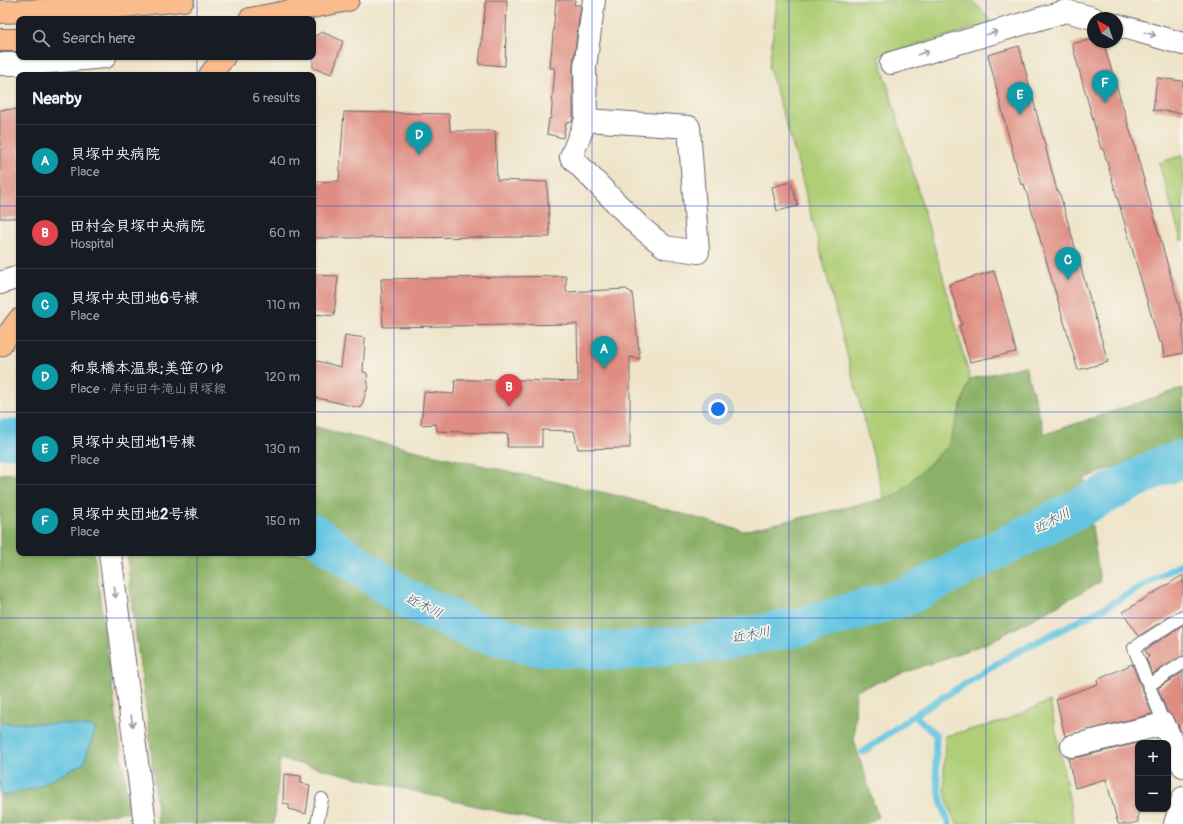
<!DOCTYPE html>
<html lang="en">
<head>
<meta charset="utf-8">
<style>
	:root { --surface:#171b24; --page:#20242c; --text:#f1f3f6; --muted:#9ea1a6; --line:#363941; --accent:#d690ce }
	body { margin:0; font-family:Pangolin,"Klee One",sans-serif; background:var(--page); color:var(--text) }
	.controls { position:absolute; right:12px; bottom:12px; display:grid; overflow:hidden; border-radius:8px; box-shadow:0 1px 3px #0004 }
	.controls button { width:36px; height:36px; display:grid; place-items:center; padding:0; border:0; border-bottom:1px solid var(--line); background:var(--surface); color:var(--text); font:20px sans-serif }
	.compass { position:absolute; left:1087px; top:12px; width:36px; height:36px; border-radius:50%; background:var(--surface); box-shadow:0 1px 3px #0004; rotate:320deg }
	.you { position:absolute; left:718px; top:409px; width:14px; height:14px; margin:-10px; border:3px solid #fff; border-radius:50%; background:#1a73e8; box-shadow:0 0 0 6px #1a73e833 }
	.badge { display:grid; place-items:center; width:26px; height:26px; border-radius:50%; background:var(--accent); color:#fff; font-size:13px; font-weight:700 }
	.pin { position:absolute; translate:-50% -33px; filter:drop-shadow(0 1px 2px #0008) }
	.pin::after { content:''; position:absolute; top:21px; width:14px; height:12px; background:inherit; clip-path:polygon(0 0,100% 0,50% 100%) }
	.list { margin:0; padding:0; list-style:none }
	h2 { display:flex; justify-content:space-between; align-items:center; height:52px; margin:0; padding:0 16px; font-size:17px }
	h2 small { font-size:13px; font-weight:400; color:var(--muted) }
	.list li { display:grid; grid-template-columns:26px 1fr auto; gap:12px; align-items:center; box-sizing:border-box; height:72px; padding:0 16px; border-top:1px solid var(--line) }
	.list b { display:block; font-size:15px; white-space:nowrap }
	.list p { margin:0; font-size:13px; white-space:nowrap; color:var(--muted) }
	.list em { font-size:13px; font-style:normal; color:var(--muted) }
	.icon { flex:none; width:22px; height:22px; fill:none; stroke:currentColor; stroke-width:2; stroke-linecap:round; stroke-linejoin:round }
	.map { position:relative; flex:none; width:1183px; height:824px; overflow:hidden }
	.search { position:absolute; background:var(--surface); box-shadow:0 1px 3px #0004; left:16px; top:16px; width:300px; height:44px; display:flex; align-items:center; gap:10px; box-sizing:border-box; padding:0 14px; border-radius:8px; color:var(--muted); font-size:15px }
	.panel { position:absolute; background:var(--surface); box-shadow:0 1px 3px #0004; left:16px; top:72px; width:300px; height:484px; border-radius:8px }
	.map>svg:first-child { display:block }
	.green { fill:#afce76; stroke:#687858 }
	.forest { fill:#8bb167; stroke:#566a51 }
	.water { fill:#63c5e1; stroke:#42748e }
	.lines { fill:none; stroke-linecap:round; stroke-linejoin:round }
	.stream { stroke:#63c5e1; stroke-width:7 }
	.river { stroke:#63c5e1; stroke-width:39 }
	.building { fill:#df8d82 }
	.lane-casing { stroke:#69666d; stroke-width:14 }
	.street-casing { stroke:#69666d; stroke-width:24 }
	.primary-casing { stroke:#69666d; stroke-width:24 }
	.lane { stroke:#fff; stroke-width:12 }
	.street { stroke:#fff; stroke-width:22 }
	.primary { stroke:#f9bc8a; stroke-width:22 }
	.oneway { stroke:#9c9ca7 }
	.grid { fill:none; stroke:#1d4ed8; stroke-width:1; stroke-opacity:0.55 }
	.labels { text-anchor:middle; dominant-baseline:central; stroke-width:3.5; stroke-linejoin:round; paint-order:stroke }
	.water-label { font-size:13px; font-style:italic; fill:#36536d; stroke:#f7f3e8 }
</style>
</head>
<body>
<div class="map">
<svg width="1183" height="824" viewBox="0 0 1183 824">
	<rect width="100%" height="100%" fill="#f7f3e8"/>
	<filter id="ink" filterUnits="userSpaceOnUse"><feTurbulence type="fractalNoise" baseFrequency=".025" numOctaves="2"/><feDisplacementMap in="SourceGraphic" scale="8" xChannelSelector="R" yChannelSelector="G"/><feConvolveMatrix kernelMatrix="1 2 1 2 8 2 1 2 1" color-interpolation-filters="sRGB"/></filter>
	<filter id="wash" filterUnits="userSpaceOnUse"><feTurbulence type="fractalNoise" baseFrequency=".012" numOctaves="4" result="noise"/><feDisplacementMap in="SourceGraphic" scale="16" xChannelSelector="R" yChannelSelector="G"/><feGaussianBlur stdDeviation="0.9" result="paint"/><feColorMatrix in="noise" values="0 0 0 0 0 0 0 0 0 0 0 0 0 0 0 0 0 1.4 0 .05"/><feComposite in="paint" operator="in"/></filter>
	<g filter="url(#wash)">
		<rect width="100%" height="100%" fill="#eee4c9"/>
		<path class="green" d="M 777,0 L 972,0 L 993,23 L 879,56 L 943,277 L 970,379 L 948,446 L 896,496 L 884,498 L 796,156 L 769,68 Z
			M 1183,155 L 1183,241 L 1181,241 L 1159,163 Z
			M 1050,701 L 1074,824 L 957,824 C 940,797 944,766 945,736 L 1001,722 Z"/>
		<path class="forest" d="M 1025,366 L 1045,434 L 1183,388 L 1183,442 L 1085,478 L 1100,582 L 990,642 L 856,690 L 854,740 L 878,817 L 866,824 L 769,824 L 737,820 L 543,822 L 280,759 L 274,824 L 158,824 L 149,729 L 132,608 L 127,553 L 313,553 L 313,426 L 341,434 L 619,496 L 743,531 L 896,496 L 948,446 L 970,379 Z
			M 19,473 L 19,553 L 94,553 L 129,811 L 50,824 L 0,824 L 0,474 Z"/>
		<path class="water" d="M 0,723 L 71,724 L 96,728 L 84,763 L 36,788 L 0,796 Z"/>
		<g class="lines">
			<path class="stream" d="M 914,715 L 936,735 C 935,770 936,791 949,824
				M 863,752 L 914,715 L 1015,653 L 1106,607 L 1183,563"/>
			<path class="river" d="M 0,439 L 19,439
				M 313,533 L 405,598 L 474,630 L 536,646 L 619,651 L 709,643 L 804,626 L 907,596 L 1159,467 L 1183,459"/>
		</g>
		<g id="blocks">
			<path class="building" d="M 486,0 L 507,0 L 505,66 L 479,64 Z
				M 556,0 L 575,0 L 574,5 L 581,5 L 573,65 L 573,118 L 572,122 L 566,123 L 563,138 L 547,134 L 549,119 L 551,118 L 555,68 L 550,68 Z
				M 322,32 L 343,41 L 332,74 L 313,68 L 313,37 Z
				M 1093,39 L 1093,42 L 1103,42 L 1132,137 L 1183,320 L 1183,353 L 1164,357 L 1162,342 L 1159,342 L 1103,148 L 1101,149 L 1072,44 Z
				M 1019,46 L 1057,191 L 1059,191 L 1108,362 L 1078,370 L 1024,184 L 1021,185 L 988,55 Z
				M 1157,78 L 1183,81 L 1183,113 L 1153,110 Z
				M 19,109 L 19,218 L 0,218 L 0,110 Z
				M 344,112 L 449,114 L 450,131 L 495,131 L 497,180 L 547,182 L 550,237 L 313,238 L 313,182 L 339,181 Z
				M 791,182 L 798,206 L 777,211 L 772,187 Z
				M 994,271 L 1008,319 L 1016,352 L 970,362 L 959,325 L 962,325 L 949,284 Z
				M 313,275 L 338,276 L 334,316 L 313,314 Z
				M 566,276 L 566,292 L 626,289 L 632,293 L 640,359 L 630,357 L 630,448 L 578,449 L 574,431 L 542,430 L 542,447 L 507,447 L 508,434 L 437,431 L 436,424 L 421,425 L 424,392 L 454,394 L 455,380 L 523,380 L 578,382 L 577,324 L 383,327 L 381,279 Z
				M 345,335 L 365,338 L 363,372 L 367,373 L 368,386 L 361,408 L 313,397 L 313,360 L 341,367 Z
				M 1183,575 L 1183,609 L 1138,636 L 1123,612 Z
				M 1183,625 L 1183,656 L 1152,674 L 1146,658 L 1149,657 L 1145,650 Z
				M 1132,664 L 1152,714 L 1065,736 L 1056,699 L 1098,684 L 1097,680 Z
				M 1183,672 L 1183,736 L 1175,719 L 1167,712 L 1158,688 Z
				M 1138,743 L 1138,822 L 1130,824 L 1118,824 L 1106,779 L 1075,788 L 1068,758 L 1075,758 Z
				M 284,774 L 301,776 L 301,783 L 310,785 L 306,814 L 289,809 L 289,804 L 283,803 Z"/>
		</g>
	</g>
	<g filter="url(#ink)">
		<use href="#blocks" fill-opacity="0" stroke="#69666d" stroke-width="1"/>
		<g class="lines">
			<g class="lane-casing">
				<path id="lane" d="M 1149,685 L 1183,663
					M 1164,724 L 1134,648 L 1183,616
					M 317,824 L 322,799"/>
			</g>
			<g class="street-casing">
				<path id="street" d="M 1117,25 L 1183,44
					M 891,63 L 1066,11 L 1093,18
					M 0,64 L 28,64 L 105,57
					M 586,120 L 689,127 L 698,252 L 665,247 L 640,227 L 571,157 L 586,120 L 585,67 L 594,0
					M 0,283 L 19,277
					M 110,553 L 145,824
					M 1072,746 L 1164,724 L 1183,766
					M 1175,824 L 1183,798"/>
			</g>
			<g class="primary-casing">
				<path id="primary" d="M 0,12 L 102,8 L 183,0
					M 250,19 L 348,0
					M 0,40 L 19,40
					M 210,75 L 224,57
					M 0,345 L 19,320"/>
			</g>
			<use href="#lane" class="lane"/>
			<use href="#street" class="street"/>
			<use href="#primary" class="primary"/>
		</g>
		<defs><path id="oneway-shaft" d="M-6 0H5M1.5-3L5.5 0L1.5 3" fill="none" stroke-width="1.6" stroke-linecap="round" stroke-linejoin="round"/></defs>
		<g class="oneway">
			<use href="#oneway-shaft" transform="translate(992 33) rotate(-17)"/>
			<use href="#oneway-shaft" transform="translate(1150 34) rotate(16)"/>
			<use href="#oneway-shaft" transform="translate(923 53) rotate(-17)"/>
			<use href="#oneway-shaft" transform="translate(115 592) rotate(83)"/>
			<use href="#oneway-shaft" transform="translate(132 721) rotate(83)"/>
		</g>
	</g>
	<path class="grid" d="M 197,0 L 197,19M 394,0 L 394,824M 592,0 L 592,824M 789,0 L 789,824M 986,0 L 986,824M 197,57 L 197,75M 0,206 L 19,206M 313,206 L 1183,206M 0,412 L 19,412M 313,412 L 1183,412M 197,553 L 197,824M 0,618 L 1183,618"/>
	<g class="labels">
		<g class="water-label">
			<text transform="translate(1052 521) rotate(-27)">近木川</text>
			<text transform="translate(424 606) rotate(26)">近木川</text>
			<text transform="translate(751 635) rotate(-10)">近木川</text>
		</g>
	</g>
</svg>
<div class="controls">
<button>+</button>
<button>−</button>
</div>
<svg class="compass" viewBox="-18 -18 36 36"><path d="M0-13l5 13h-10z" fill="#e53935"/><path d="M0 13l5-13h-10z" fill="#9ea1a6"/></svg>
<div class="you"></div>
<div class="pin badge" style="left:604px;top:369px;background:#0f9aa8">A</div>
<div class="pin badge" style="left:509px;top:407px;background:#e0444e">B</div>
<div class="pin badge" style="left:1068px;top:280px;background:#0f9aa8">C</div>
<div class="pin badge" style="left:419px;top:155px;background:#0f9aa8">D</div>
<div class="pin badge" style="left:1020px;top:115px;background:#0f9aa8">E</div>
<div class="pin badge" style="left:1105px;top:103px;background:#0f9aa8">F</div>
<div class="search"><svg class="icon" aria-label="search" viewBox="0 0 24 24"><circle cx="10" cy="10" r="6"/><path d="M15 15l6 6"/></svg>Search here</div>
<section class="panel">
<h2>Nearby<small>6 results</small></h2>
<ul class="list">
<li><span class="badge" style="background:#0f9aa8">A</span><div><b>貝塚中央病院</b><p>Place</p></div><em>40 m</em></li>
<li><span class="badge" style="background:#e0444e">B</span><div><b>田村会貝塚中央病院</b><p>Hospital</p></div><em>60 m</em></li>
<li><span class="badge" style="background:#0f9aa8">C</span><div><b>貝塚中央団地6号棟</b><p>Place</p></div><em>110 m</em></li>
<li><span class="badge" style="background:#0f9aa8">D</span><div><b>和泉橋本温泉;美笹のゆ</b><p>Place · 岸和田牛滝山貝塚線</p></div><em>120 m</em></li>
<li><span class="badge" style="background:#0f9aa8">E</span><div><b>貝塚中央団地1号棟</b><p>Place</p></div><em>130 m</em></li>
<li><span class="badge" style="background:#0f9aa8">F</span><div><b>貝塚中央団地2号棟</b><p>Place</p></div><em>150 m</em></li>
</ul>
</section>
</div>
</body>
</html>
